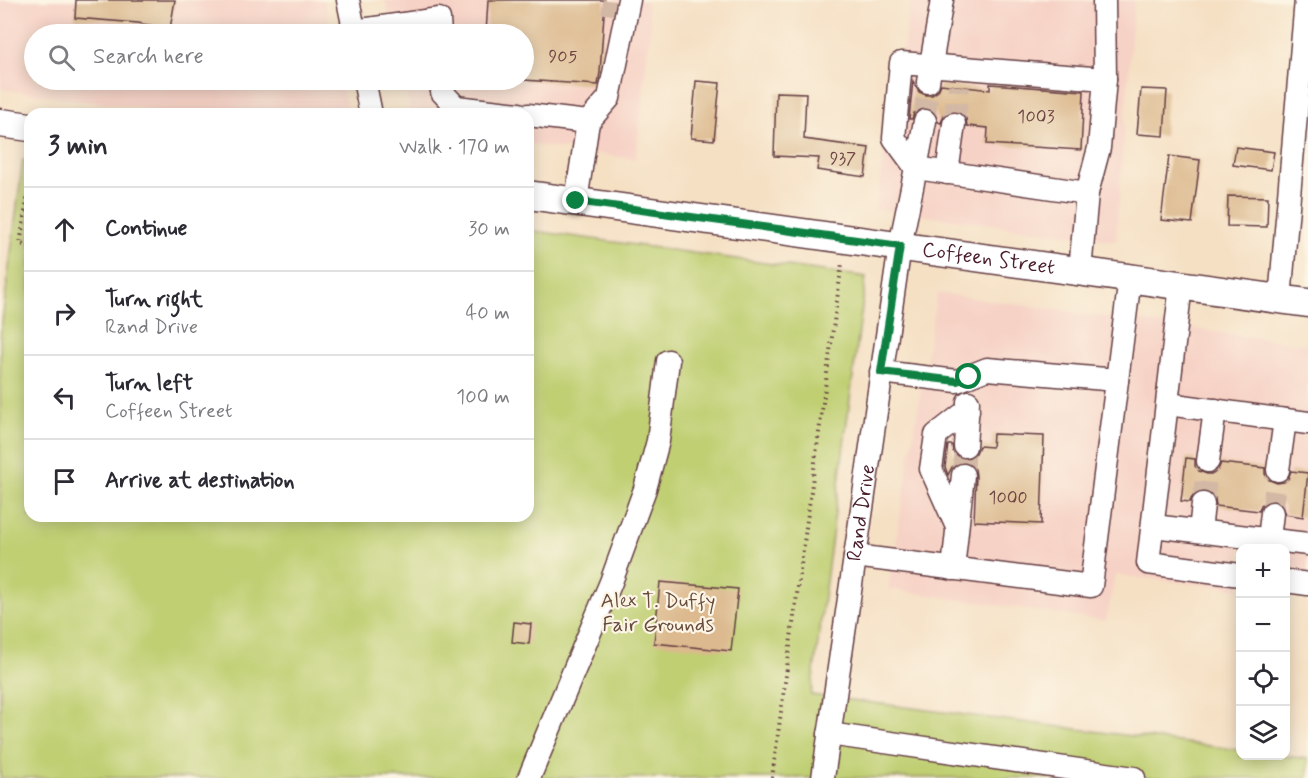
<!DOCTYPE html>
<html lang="en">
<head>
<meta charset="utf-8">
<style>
	:root { --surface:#fff; --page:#f2f2f3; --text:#2b2b33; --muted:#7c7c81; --line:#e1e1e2 }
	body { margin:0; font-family:Mynerve,sans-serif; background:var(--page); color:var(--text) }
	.controls { position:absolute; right:18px; bottom:18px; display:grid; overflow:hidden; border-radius:12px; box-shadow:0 3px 15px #0003 }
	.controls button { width:54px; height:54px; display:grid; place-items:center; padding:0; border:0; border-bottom:2px solid var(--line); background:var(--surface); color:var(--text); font:30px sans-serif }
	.stop { position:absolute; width:18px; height:18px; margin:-14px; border:4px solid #0b8043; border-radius:50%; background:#fff }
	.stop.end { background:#0b8043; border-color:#fff; box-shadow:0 2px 6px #0008 }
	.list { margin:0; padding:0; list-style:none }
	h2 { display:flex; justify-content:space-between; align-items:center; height:78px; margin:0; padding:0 24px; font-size:26px }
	h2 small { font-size:20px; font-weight:400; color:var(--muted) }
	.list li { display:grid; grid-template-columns:39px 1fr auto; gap:18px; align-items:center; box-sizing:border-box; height:84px; padding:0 24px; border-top:2px solid var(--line) }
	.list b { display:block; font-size:22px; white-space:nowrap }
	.list p { margin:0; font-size:20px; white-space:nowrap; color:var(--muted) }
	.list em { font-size:20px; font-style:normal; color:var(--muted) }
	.icon { flex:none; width:33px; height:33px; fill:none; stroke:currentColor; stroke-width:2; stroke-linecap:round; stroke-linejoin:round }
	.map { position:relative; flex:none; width:1308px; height:778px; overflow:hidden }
	.search { position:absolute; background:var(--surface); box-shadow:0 3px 15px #0003; left:24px; top:24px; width:510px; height:66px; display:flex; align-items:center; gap:15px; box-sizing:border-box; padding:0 21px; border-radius:33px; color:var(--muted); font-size:22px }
	.panel { position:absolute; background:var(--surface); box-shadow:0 3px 15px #0003; left:24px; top:108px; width:510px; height:414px; border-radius:18px }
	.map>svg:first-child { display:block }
	.built { fill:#f6d1c5 }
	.green { fill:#bfcf72; stroke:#84774e; stroke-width:1.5 }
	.building { fill:#dcb98e }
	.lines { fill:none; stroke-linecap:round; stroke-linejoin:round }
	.minor-tunnel { stroke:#d3b9a5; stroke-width:22; stroke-dasharray:22 11; stroke-linecap:butt }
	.minor-casing { stroke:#643c42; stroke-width:25 }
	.major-casing { stroke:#643c42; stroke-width:31 }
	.path { stroke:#643c42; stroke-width:4; stroke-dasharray:1.5 4.5; stroke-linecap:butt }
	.minor { stroke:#fff; stroke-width:22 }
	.major { stroke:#fff; stroke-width:28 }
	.route { stroke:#0b8043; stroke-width:8 }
	.labels { text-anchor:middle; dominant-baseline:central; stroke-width:4.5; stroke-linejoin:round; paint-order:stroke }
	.number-label { font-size:18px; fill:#6e4644 }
	.street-label { font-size:21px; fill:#4a1f2b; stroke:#fcf5e5 }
	.park-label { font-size:21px; fill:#674b3d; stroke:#fcf5e5 }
</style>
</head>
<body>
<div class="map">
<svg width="1308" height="778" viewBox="0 0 1308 778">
	<rect width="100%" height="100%" fill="#fcf5e5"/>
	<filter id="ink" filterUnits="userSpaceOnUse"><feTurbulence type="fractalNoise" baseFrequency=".0167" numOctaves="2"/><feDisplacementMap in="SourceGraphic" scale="12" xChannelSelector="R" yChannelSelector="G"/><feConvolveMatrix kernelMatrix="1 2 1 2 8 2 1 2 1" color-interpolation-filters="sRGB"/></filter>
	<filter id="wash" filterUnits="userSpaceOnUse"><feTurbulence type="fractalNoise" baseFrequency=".008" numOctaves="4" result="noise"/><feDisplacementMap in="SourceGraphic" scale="24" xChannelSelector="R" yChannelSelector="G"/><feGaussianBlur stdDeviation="1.35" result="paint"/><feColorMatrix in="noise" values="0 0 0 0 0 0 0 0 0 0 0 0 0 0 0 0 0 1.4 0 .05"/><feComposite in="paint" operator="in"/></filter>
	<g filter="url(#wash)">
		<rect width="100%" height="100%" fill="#f5e0c4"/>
		<path class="built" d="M 0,0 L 324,0 L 331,34 L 34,34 L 34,80 L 341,80 L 346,106 L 336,114 L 180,114 L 0,89 Z
			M 385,0 L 645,0 L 651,20 L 636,159 L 528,144 L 528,114 L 410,114 L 403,80 L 524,80 L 524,34 L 393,34 Z
			M 911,0 L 1134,0 L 1116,241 L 875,209 Z
			M 937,293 L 1308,345 L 1308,596 L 1286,594 L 1286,548 L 1240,548 L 1240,589 L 1115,575 L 1106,621 L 888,589 Z"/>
		<path class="green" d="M 23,160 L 30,161 L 30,516 L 528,516 L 528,230 L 866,277 L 811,695 L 1240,750 L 1240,756 L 1284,756 L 1308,759 L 1308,778 L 0,778 L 0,337 Z"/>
		<g id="blocks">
			<path class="building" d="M 76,0 L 175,0 L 170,29 L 138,23 L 75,18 Z
				M 488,0 L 605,0 L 600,72 L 598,85 L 524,80 L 524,34 L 486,34 Z
				M 696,81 L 720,83 L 714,140 L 691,138 Z
				M 913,81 L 919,92 L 926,95 L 932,95 L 938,91 L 941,84 L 990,90 L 990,84 L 1084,91 L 1081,150 L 987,144 L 988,128 L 967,126 L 966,118 L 962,113 L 956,111 L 950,111 L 944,115 L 941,123 L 938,122 L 934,111 L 927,108 L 920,109 L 914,113 L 912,119 L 909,119 Z
				M 1141,89 L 1167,90 L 1164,136 L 1137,134 Z
				M 776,92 L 806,93 L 804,139 L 869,148 L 865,177 L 817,170 L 819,158 L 774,156 Z
				M 1236,147 L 1274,152 L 1271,170 L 1233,165 Z
				M 1169,156 L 1200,160 L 1192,223 L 1161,220 Z
				M 1228,196 L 1268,197 L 1267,227 L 1227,226 Z
				M 993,434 L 1044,436 L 1041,524 L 974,521 L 976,476 L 975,469 L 970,464 L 965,462 L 958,462 L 952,467 L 948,475 L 945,467 L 948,445 L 952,445 L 953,452 L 958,457 L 964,459 L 970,458 L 976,453 L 979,446 L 992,447 Z
				M 1186,458 L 1195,459 L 1195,466 L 1199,471 L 1207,474 L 1213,474 L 1218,470 L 1221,463 L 1265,468 L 1265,474 L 1269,480 L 1277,483 L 1284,482 L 1288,479 L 1291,471 L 1308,473 L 1303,517 L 1285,514 L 1284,507 L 1280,502 L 1274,500 L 1266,501 L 1261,505 L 1259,511 L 1216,506 L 1215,498 L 1211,494 L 1205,491 L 1197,492 L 1192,497 L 1190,502 L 1181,501 Z
				M 660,582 L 738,589 L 731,651 L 654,643 Z
				M 514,622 L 531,624 L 529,644 L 512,642 Z"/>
		</g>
	</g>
	<g filter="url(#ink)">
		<use href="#blocks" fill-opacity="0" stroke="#643c42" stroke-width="1.5"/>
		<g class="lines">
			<path class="minor-tunnel" d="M 612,15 L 614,1
				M 925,121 L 928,82
				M 954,124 L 959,86
				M 963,475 L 965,446
				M 1203,504 L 1208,461
				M 1272,513 L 1278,470"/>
			<g class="minor-casing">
				<g id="minor">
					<path d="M 348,0 L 355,34"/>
					<path d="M 1104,0 L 1105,79"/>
					<path d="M 354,31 L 439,19 L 440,34"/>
					<path d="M 364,80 L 371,114"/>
					<path d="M 441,80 L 442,92 L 456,107 L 519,114"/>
					<path d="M 928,82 L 942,0"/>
					<path d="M 528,115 L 588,122"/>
					<path d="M 916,168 L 894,138 L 901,63 L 1105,79 L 1099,148 L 1087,193"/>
					<path d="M 916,168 L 925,121"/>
					<path d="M 947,173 L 954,124"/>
					<path d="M 576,201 L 588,122 L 609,98 L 629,0"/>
					<path d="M 1181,285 L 1148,563 L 1240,575"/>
					<path d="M 1280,299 L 1306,0"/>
					<path d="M 881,372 L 957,381 L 987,369 L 1117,380"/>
					<path d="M 1168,404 L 1308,423"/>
					<path d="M 965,446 L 968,402"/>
					<path d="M 1208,461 L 1215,410"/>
					<path d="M 1278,470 L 1285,420"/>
					<path d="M 1153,526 L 1308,544"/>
					<path d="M 957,527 L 931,469 L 936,435 L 968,410"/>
					<path d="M 1200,531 L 1203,504"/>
					<path d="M 1269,539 L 1272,513"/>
					<path d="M 855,556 L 1091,586 L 1130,278"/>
					<path d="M 953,569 L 963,475"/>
					<path d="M 1286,581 L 1308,584"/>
					<path d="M 829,734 L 1134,778"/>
					<path d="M 529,778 L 611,582 L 645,489 L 658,441 L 668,361"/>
					<path id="s1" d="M 823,778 L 900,246 L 916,168 L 1087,193 L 1080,271"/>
				</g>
			</g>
			<g class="major-casing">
				<g id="major">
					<path d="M 0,123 L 30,127"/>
					<path id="s2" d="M 528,195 L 1308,303"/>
				</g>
			</g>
			<path class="path" d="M 30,181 L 20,244 L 30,246
				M 772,778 L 842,263"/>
			<use href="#minor" class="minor"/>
			<use href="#major" class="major"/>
		</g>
	</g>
	<g class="lines" filter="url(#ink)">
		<path class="route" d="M 576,201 L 900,246 L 881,372 L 957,381 L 969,377"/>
	</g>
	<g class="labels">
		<g class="number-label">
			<text x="563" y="57">905</text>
			<text x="1036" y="117">1003</text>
			<text x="843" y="159">937</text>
			<text x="1008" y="498">1000</text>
		</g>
		<g class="street-label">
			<text stroke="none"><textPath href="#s2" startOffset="465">Coffeen Street</textPath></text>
			<text stroke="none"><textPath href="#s1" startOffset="268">Rand Drive</textPath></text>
		</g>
		<g class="park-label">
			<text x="658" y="601">Alex T. Duffy<tspan x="658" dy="24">Fair Grounds</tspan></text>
		</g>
	</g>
</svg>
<div class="controls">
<button>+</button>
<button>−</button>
<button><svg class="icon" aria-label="locate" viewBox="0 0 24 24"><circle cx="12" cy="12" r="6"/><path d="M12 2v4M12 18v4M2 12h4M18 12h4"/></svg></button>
<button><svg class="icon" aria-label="layers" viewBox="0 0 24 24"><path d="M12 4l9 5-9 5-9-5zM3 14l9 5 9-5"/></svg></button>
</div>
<div class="stop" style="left:969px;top:377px"></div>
<div class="stop end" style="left:576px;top:201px"></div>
<div class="search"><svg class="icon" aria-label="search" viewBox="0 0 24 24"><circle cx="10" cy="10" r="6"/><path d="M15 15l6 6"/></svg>Search here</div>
<section class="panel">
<h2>3 min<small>Walk · 170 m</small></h2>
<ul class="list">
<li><svg class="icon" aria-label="ahead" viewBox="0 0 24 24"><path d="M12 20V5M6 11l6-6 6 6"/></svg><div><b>Continue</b></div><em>30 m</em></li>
<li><svg class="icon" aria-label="right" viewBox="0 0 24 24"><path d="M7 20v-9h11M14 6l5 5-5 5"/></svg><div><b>Turn right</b><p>Rand Drive</p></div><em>40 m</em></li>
<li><svg class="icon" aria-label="left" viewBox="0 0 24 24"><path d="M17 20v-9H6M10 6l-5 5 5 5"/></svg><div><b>Turn left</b><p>Coffeen Street</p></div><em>100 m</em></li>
<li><svg class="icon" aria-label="arrive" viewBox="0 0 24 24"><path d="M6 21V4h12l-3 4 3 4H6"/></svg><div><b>Arrive at destination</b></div></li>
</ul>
</section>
</div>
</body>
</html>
